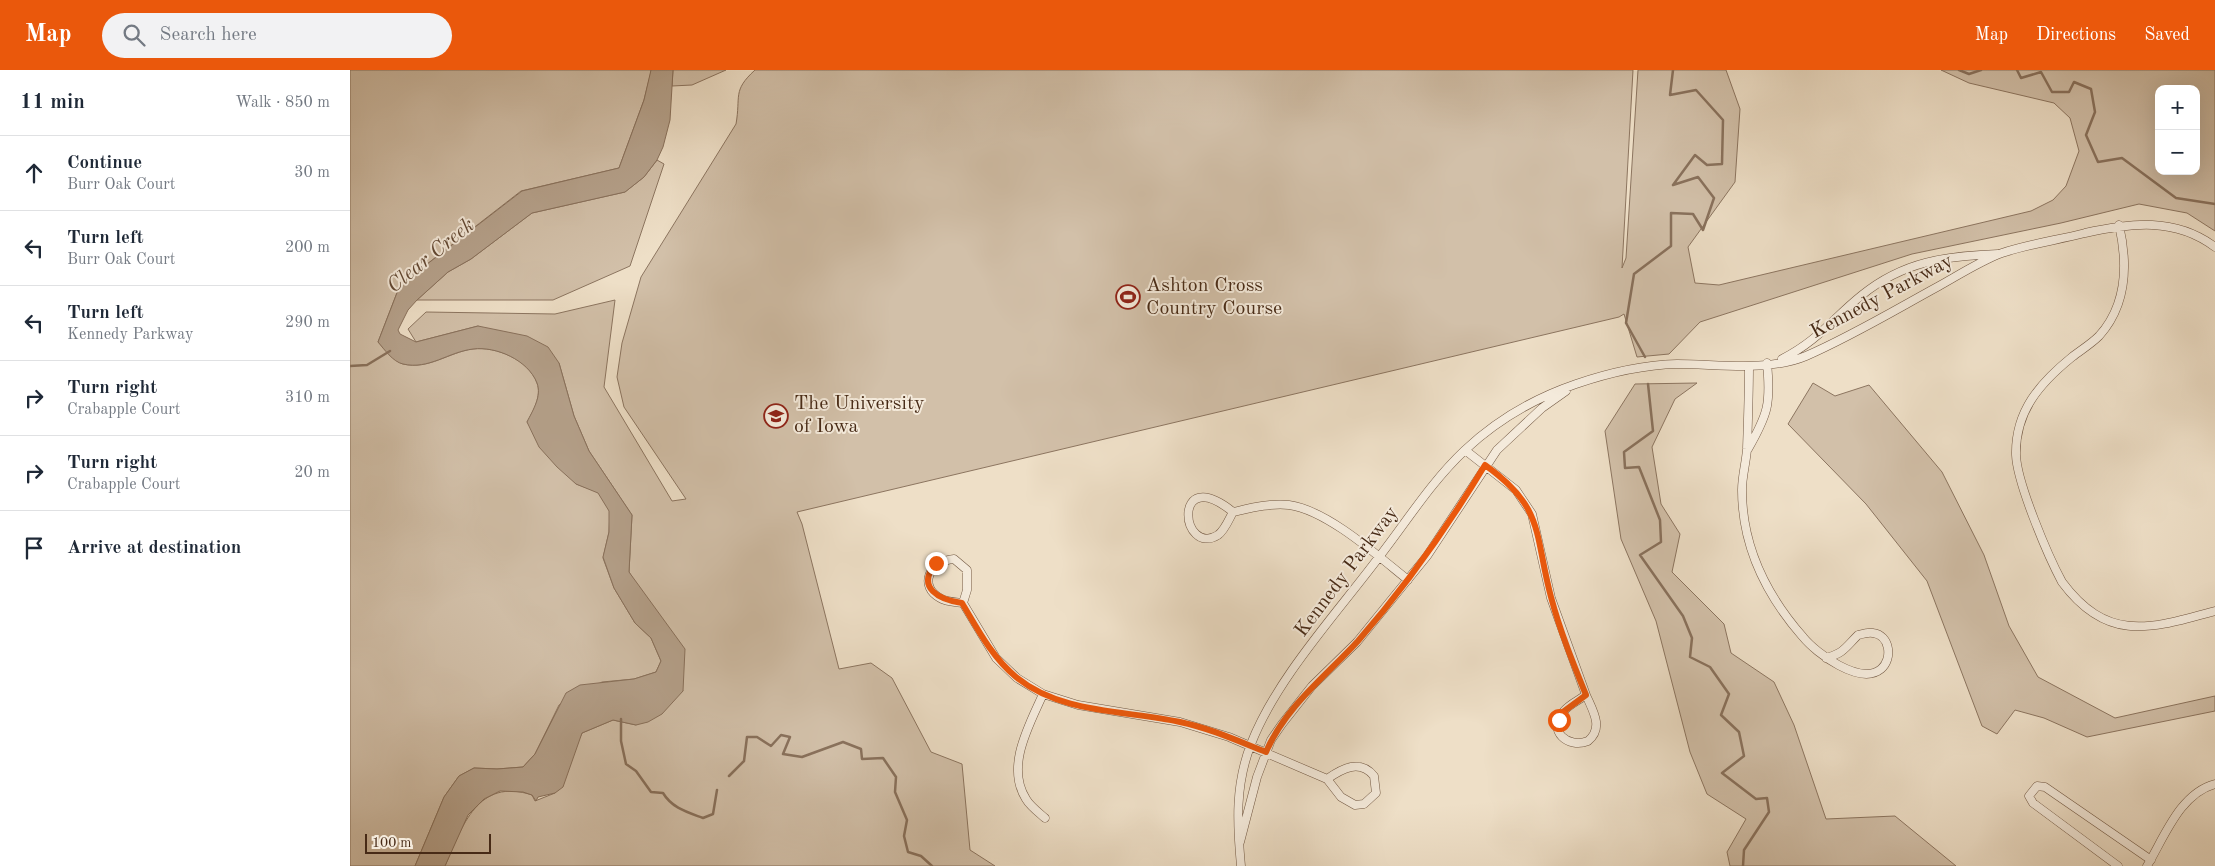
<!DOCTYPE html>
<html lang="en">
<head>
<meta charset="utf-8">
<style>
	:root { --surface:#fff; --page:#f2f2f3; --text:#1f2937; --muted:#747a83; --line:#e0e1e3; --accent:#ea580c }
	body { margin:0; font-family:"Old Standard TT",serif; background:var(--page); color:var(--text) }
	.controls { position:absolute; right:15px; top:15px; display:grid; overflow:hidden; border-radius:10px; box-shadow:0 5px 20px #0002 }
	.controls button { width:45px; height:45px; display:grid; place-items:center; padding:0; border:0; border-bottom:1px solid var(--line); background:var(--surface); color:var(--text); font:25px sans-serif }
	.scale { position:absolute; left:15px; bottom:12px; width:126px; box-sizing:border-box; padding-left:5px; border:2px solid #472a16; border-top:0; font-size:14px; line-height:18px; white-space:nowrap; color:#472a16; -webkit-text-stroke:4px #f4eadb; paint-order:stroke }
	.stop { position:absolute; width:15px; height:15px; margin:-11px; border:4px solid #ea580c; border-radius:50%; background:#fff }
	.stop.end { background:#ea580c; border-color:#fff; box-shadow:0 1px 5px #0008 }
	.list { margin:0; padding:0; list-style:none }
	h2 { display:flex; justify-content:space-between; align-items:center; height:65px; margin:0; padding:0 20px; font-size:21px }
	h2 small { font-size:16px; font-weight:400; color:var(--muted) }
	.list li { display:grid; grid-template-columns:32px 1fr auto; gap:15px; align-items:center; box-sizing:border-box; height:75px; padding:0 20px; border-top:1px solid var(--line) }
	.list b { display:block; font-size:19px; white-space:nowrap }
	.list p { margin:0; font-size:16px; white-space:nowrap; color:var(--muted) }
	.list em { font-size:16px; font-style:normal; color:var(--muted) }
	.icon { flex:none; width:28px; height:28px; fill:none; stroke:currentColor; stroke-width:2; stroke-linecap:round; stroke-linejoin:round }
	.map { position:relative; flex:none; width:1865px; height:796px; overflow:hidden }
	header { display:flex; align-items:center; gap:30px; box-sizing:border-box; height:70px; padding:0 25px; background:var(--accent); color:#fff }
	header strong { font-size:24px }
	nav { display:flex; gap:28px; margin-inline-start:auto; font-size:18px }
	.search { width:350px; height:45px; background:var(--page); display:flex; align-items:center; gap:12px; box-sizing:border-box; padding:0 18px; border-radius:28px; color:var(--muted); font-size:19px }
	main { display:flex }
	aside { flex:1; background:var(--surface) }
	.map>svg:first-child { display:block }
	.green { fill:#d2c0a9; stroke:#8c7560; fill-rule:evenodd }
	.water { fill:#b5a18b; stroke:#89715c }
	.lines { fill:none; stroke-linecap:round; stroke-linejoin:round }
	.stream { stroke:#89715c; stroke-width:2.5 }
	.street-casing { stroke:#715742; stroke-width:9 }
	.street { stroke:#f4eadb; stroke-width:8 }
	.route { stroke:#ea580c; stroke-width:6 }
	.labels { text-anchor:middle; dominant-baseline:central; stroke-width:4; stroke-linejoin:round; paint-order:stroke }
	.poi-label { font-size:20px; fill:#472a16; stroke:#f4eadb; text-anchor:start }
	.street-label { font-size:20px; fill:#472a16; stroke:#f4eadb }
	.water-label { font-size:21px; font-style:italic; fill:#624833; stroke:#f4eadb }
</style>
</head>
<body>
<header>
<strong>Map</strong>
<div class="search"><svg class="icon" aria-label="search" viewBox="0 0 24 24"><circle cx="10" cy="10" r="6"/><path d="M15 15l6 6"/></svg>Search here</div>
<nav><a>Map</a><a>Directions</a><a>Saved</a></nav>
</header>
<main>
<aside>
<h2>11 min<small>Walk · 850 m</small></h2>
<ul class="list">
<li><svg class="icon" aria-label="ahead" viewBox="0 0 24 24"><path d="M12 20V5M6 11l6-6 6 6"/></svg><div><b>Continue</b><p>Burr Oak Court</p></div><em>30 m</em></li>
<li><svg class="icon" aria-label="left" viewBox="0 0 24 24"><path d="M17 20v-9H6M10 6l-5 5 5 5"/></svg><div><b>Turn left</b><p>Burr Oak Court</p></div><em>200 m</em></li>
<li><svg class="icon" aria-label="left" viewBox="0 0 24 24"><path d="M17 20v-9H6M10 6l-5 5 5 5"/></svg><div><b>Turn left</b><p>Kennedy Parkway</p></div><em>290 m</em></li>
<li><svg class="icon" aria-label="right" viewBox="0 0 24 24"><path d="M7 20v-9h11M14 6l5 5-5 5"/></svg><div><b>Turn right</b><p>Crabapple Court</p></div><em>310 m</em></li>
<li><svg class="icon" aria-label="right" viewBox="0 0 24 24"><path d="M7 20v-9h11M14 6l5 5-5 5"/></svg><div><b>Turn right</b><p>Crabapple Court</p></div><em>20 m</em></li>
<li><svg class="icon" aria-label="arrive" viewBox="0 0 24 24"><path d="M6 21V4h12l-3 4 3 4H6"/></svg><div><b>Arrive at destination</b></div></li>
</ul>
</aside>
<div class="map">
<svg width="1865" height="796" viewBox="0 0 1865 796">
	<rect width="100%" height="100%" fill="#eedfc7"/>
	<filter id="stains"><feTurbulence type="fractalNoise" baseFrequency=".004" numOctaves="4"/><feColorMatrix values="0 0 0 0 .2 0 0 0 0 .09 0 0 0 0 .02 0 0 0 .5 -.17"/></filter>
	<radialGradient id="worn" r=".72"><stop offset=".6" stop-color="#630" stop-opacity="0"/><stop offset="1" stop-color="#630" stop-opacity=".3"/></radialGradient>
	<path class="green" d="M 0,0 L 301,0 L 301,2 L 294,30 L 269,98 L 171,121 L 50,215 L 28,272 C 34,278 45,292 53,294 C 79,300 99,282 123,279 C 146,276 179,290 187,313 C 192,326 183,341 177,352 L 226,414 L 248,422 L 260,441 L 259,462 L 253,488 L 264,518 L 285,553 L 301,568 L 311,591 L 306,602 L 284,609 L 252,612 L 209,635 L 185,684 L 173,697 L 147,699 L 124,698 L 109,706 L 94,727 L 65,796 L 0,796 Z
		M 323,0 L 376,0 L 342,15 L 322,16 Z
		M 405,0 L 1283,0 L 1272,198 L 1276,188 L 1288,0 L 1376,0 L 1390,39 L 1385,112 L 1338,177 L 1345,213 L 1369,215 L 1681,141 L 1703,130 L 1716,116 L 1729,81 L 1720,48 L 1704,33 L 1619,13 L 1591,0 L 1865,0 L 1865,161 L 1837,143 L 1789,134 L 1711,153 L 1562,184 L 1350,252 L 1319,284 L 1287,287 L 1274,244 L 1269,247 L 447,442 L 452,454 L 489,599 L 521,593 L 542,608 L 581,682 L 612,694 L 620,780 L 645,796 L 95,796 C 112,756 128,707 182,725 L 185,731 L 205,723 L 232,663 L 263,650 L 286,655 L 333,621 L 290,520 L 279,502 L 282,445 L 239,381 L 224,346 L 209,293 L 128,256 L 66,272 L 58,259 L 76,242 L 205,244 L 265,230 L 254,317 L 322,431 L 336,429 L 274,337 L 267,307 L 272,273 L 291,207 L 386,54 C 391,26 382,21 405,0 ZM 1809,19 L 1846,19 L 1846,101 L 1809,101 Z
		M 307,90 L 314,94 L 280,196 L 203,230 L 67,230 L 98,202 L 121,189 L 182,143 L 275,122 L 294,107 Z
		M 1347,313 L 1325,329 L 1302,377 L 1311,434 L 1330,464 L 1322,502 L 1374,554 L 1381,583 L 1424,612 L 1444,655 L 1476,749 L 1545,746 L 1606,796 L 1380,796 L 1377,782 L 1396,749 L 1357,724 L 1340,682 L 1306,551 L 1271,469 L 1255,361 L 1285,314 Z
		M 1463,313 L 1485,326 L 1519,315 L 1592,402 L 1634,485 L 1659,556 L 1688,607 L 1765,648 L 1865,626 L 1865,641 L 1737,667 L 1694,648 L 1665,640 L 1647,664 L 1632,656 L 1577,511 L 1516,434 L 1438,354 Z"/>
	<path class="water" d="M 301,0 L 323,0 L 320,50 L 313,77 L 307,90 L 294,107 L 275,122 L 182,143 L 121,189 L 98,202 L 67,230 L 58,240 L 48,260 L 50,264 L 66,272 L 128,256 L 177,266 L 198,277 L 209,293 L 224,346 L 239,381 L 282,445 L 279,502 L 335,579 L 333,621 L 312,644 L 298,652 L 286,655 L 263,650 L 232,663 L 213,717 L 205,723 L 188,727 L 186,731 L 182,725 L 173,722 L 150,721 L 134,729 L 118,745 L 95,796 L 65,796 L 94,727 L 109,706 L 124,698 L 147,699 L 173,697 L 185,684 L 216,623 L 230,615 L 284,609 L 306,602 L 311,591 L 301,568 L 285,553 L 264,518 L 253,487 L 259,462 L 259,441 L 248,423 L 226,414 L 207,397 L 189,377 L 177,352 C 183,340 192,326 187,313 C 178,290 146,276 123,279 C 98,282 79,300 53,294 C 43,292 34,279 28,272 L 50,215 L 172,121 L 269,98 L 294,30 Z"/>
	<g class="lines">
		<path class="stream" d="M 1609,0 L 1619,4 L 1631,0
			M 1667,0 L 1671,8 L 1691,2 L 1702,22 L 1719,22 L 1724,12 L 1741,19 L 1745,42 L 1736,65 L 1748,92 L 1772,88 L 1826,128 L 1865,134
			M 1295,287 L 1276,253 L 1284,204 L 1321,176 L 1321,143 L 1343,144 L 1353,160 L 1364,128 L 1348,107 L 1323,115 L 1345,85 L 1357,95 L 1372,94 L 1373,50 L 1346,20 L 1320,25 L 1323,0
			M 0,296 L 17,295 L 40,281
			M 1298,314 L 1303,361 L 1274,382 L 1275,398 L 1289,397 L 1310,450 L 1311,472 L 1290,485 L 1333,546 L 1342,568 L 1340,587 L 1360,597 L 1379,624 L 1371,645 L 1389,662 L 1394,686 L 1372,703 L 1406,729 L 1417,728 L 1419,742 L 1394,780 L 1393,796
			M 271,649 L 271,671 L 276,694 L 286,701 L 301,722 L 313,723 C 322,738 337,742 353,748 L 363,744 L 367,720
			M 379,706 L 394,691 L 397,667 L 407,667 L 421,676 L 431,665 L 440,667 L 433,684 L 452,687 L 493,672 L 511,679 L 512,689 L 533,688 L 546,707 L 545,722 L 557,750 L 554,766 L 558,782 L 571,786 L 582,796"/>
		<g class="street-casing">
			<path id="street" d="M 1769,155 C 1778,194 1777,235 1749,266 C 1741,274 1731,280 1722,287 C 1690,313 1665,341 1666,385 C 1667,413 1698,486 1712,512 C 1758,574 1802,558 1865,541
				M 1432,289 C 1469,270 1482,249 1512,225 C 1554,191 1596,186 1648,184
				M 1399,296 C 1399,323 1398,351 1397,379 C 1396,393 1392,406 1392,420 C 1392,476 1417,526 1453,567 C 1466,583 1510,616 1531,599 C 1543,589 1540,565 1523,563 C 1518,562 1512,564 1508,565 C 1495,578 1494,583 1476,588
				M 1398,379 C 1418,344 1421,334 1417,293
				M 1115,380 L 1166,420 L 1182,444 L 1201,528 L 1236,625 C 1229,630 1218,635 1213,642 C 1197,661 1218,679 1238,671 C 1254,658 1243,641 1236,625
				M 883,442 C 879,449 875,460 868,465 C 831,488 821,392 883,442 C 901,438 920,433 939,435 C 977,440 1028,486 1058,510
				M 613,533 C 605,532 596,532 590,528 C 569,517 578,491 604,489 L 617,500 L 617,520 L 613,533 L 646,588 L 667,608 L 693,624 L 728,635 L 830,652 L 879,667 L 977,709 L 991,727 L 1005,735 L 1014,734 L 1026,723 L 1024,706 C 1010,689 993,698 977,709
				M 693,624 C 680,654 655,696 676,729 C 680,736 688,742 695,748
				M 890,772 L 907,707 L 921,670 L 932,654 L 962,616 L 1007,572 L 1077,486 L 1147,380 L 1192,338 L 1216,321
				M 891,796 C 887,753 885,715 901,674 C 926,609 987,543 1029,487 C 1057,451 1081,412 1115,380 C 1146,351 1185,328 1226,314 C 1258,303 1292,295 1327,294 C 1368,294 1418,302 1456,286 C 1502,266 1545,240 1589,216 C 1609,205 1630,191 1652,183 C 1679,174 1708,170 1735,163 C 1781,153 1825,147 1865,177
				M 1768,796 L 1683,733 L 1679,726 L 1687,716 L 1695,717 L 1801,790
				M 1797,796 C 1814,768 1830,723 1865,714"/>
		</g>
		<use href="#street" class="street"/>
	</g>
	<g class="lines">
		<path class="route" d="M 586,493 C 565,518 590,530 612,533 C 628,560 642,587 666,607 C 711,644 775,640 830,652 C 859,658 888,671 916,682 C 936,636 975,607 1008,571 C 1056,516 1097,458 1135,395 C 1195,438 1184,463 1201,527 C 1210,561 1223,593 1236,625 L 1213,642 L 1209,650"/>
	</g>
	<defs>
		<g id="stadium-ring" transform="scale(1.25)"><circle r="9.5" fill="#f4eadb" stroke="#8f2418" stroke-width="1.5"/><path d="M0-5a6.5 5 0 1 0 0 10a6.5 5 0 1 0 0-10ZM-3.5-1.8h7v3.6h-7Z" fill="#8f2418"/></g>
		<g id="university-ring" transform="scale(1.25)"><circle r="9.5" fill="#f4eadb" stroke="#8f2418" stroke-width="1.5"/><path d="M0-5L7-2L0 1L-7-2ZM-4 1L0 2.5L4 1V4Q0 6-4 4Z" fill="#8f2418"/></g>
	</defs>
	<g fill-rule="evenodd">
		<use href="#stadium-ring" x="778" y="227"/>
		<use href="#university-ring" x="426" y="346"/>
	</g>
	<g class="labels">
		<g class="poi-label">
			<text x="796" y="216">Ashton Cross<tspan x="796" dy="23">Country Course</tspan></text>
			<text x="444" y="334">The University<tspan x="444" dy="23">of Iowa</tspan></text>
		</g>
		<g class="street-label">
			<text transform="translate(1532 227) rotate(-28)">Kennedy Parkway</text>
			<text transform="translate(997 502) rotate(-53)">Kennedy Parkway</text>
		</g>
		<g class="water-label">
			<text transform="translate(81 186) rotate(-39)">Clear Creek</text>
		</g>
	</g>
	<rect width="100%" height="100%" filter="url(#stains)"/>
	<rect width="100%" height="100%" fill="url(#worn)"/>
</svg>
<div class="controls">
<button>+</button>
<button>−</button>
</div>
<div class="scale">100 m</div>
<div class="stop" style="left:1209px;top:650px"></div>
<div class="stop end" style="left:586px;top:493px"></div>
</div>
</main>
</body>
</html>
